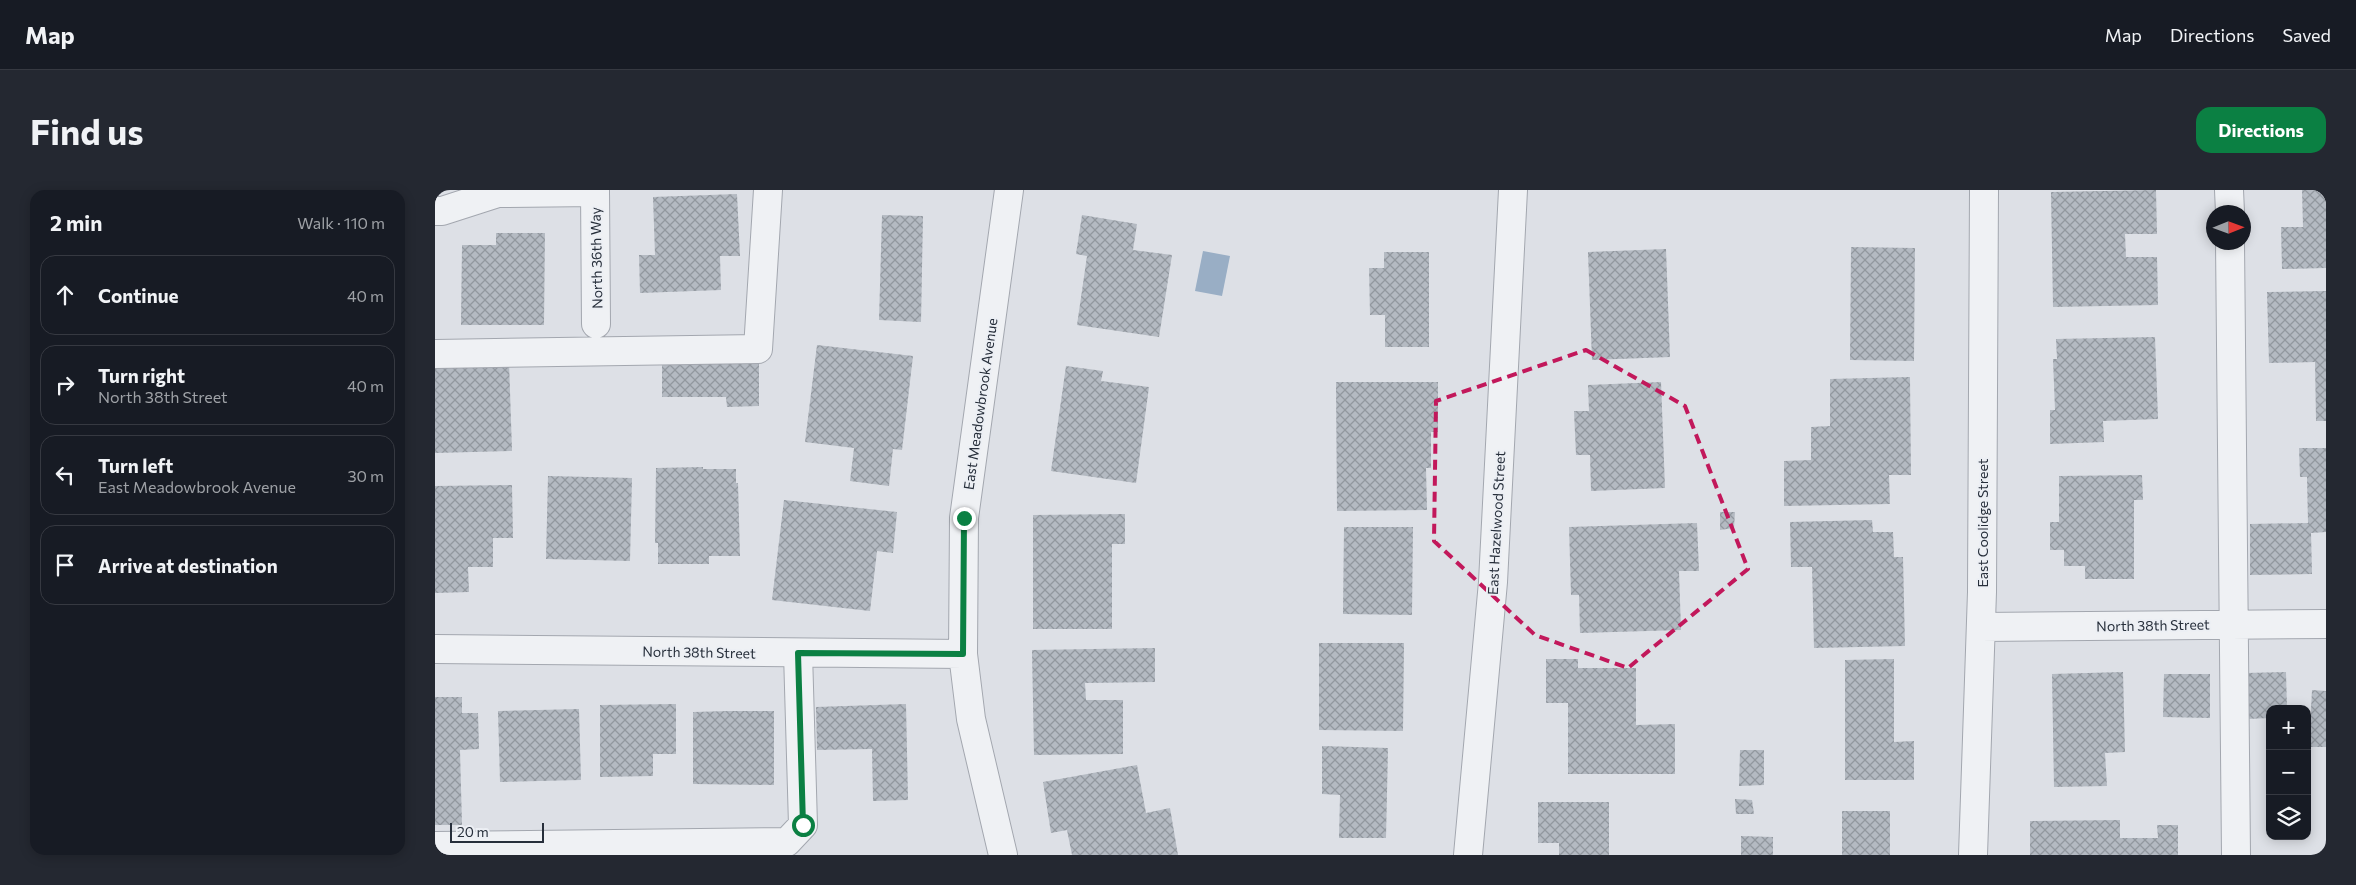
<!DOCTYPE html>
<html lang="en">
<head>
<meta charset="utf-8">
<style>
	:root { --surface:#171b24; --page:#242831; --text:#f1f3f6; --muted:#9ea1a6; --line:#363941; --accent:#0b8043 }
	body { margin:0; font-family:Commissioner,sans-serif; background:var(--page); color:var(--text) }
	.controls { position:absolute; right:15px; bottom:15px; display:grid; overflow:hidden; border-radius:10px; box-shadow:0 2px 12px #0003 }
	.controls button { width:45px; height:45px; display:grid; place-items:center; padding:0; border:0; border-bottom:1px solid var(--line); background:var(--surface); color:var(--text); font:25px sans-serif }
	.compass { position:absolute; left:1771px; top:15px; width:45px; height:45px; border-radius:50%; background:var(--surface); box-shadow:0 2px 12px #0003; rotate:89deg }
	.scale { position:absolute; left:15px; bottom:12px; width:94px; box-sizing:border-box; padding-left:5px; border:2px solid #272f3b; border-top:0; font-size:14px; line-height:18px; white-space:nowrap; color:#272f3b; -webkit-text-stroke:4px #eceff4; paint-order:stroke }
	.stop { position:absolute; width:15px; height:15px; margin:-11px; border:4px solid #0b8043; border-radius:50%; background:#fff }
	.stop.end { background:#0b8043; border-color:#fff; box-shadow:0 1px 5px #0008 }
	.list { margin:0; padding:0; list-style:none }
	h2 { display:flex; justify-content:space-between; align-items:center; height:65px; margin:0; padding:0 20px; font-size:21px }
	h2 small { font-size:16px; font-weight:400; color:var(--muted) }
	.list li { display:grid; grid-template-columns:32px 1fr auto; gap:15px; align-items:center; box-sizing:border-box; height:80px; margin:0 10px 10px; padding:0 10px; border:1px solid var(--line); border-radius:15px }
	.list b { display:block; font-size:19px; white-space:nowrap }
	.list p { margin:0; font-size:16px; white-space:nowrap; color:var(--muted) }
	.list em { font-size:16px; font-style:normal; color:var(--muted) }
	.icon { flex:none; width:28px; height:28px; fill:none; stroke:currentColor; stroke-width:2; stroke-linecap:round; stroke-linejoin:round }
	.map { position:relative; flex:none; width:1891px; height:665px; overflow:hidden; border-radius:15px }
	header { display:flex; align-items:center; gap:30px; box-sizing:border-box; height:70px; padding:0 25px; background:var(--surface); border-bottom:1px solid var(--line) }
	header strong { font-size:24px }
	nav { display:flex; gap:28px; margin-inline-start:auto; font-size:18px }
	.intro { display:flex; align-items:center; justify-content:space-between; box-sizing:border-box; height:120px; padding:0 30px }
	h1 { margin:0; font-size:35px }
	.button { padding:12px 22px; border-radius:15px; background:var(--accent); color:#fff; font-size:18px; font-weight:700 }
	main { display:flex; gap:30px; padding:0 30px }
	aside { flex:1; background:var(--surface); border-radius:15px; box-shadow:0 2px 12px #0003 }
	.map>svg:first-child { display:block }
	.water { fill:#99aec5 }
	.building { fill:url(#building-cross-hatch) }
	.lines { fill:none; stroke-linecap:round; stroke-linejoin:round }
	.minor-casing { stroke:#a3a7af; stroke-width:30 }
	.minor { stroke:#eff1f4; stroke-width:28 }
	.route { stroke:#0b8043; stroke-width:6 }
	.marked { fill:none; stroke:#c2185b; stroke-width:4; stroke-dasharray:10 6; stroke-linejoin:round }
	.labels { text-anchor:middle; dominant-baseline:central; stroke-width:4; stroke-linejoin:round; paint-order:stroke }
	.street-label { font-size:14px; fill:#272f3b; stroke:#eceff4 }
</style>
</head>
<body>
<header>
<strong>Map</strong>
<nav><a>Map</a><a>Directions</a><a>Saved</a></nav>
</header>
<div class="intro"><h1>Find us</h1><a class="button">Directions</a></div>
<main>
<aside>
<h2>2 min<small>Walk · 110 m</small></h2>
<ul class="list">
<li><svg class="icon" aria-label="ahead" viewBox="0 0 24 24"><path d="M12 20V5M6 11l6-6 6 6"/></svg><div><b>Continue</b></div><em>40 m</em></li>
<li><svg class="icon" aria-label="right" viewBox="0 0 24 24"><path d="M7 20v-9h11M14 6l5 5-5 5"/></svg><div><b>Turn right</b><p>North 38th Street</p></div><em>40 m</em></li>
<li><svg class="icon" aria-label="left" viewBox="0 0 24 24"><path d="M17 20v-9H6M10 6l-5 5 5 5"/></svg><div><b>Turn left</b><p>East Meadowbrook Avenue</p></div><em>30 m</em></li>
<li><svg class="icon" aria-label="arrive" viewBox="0 0 24 24"><path d="M6 21V4h12l-3 4 3 4H6"/></svg><div><b>Arrive at destination</b></div></li>
</ul>
</aside>
<div class="map">
<svg width="1891" height="665" viewBox="0 0 1891 665">
	<defs>
		<pattern id="building-cross-hatch" width="8" height="8" patternUnits="userSpaceOnUse" patternTransform="scale(1.25)"><rect width="8" height="8" fill="#b4bac2"/><path d="M0 0l8 8M0 8l8-8" fill="none" stroke="#92989f"/></pattern>
	</defs>
	<rect width="100%" height="100%" fill="#dde0e6"/>
	<path class="water" d="M 768,61 L 795,66 L 787,106 L 760,101 Z"/>
	<path class="building" d="M 1721,0 L 1722,44 L 1690,44 L 1691,67 L 1722,67 L 1723,115 L 1618,117 L 1616,2 Z
		M 1867,0 L 1891,0 L 1891,78 L 1847,79 L 1846,37 L 1868,37 Z
		M 302,4 L 305,66 L 285,66 L 286,100 L 205,103 L 204,65 L 220,65 L 218,7 Z
		M 447,25 L 488,26 L 486,132 L 444,130 Z
		M 647,25 L 702,34 L 698,60 L 737,65 L 724,147 L 642,135 L 652,66 L 641,64 Z
		M 61,43 L 110,43 L 109,135 L 26,135 L 27,55 L 61,55 Z
		M 1416,57 L 1480,58 L 1479,171 L 1415,170 Z
		M 1231,59 L 1235,167 L 1157,170 L 1153,62 Z
		M 949,62 L 994,62 L 994,157 L 950,157 L 950,125 L 935,125 L 934,78 L 949,78 Z
		M 1891,101 L 1891,231 L 1881,231 L 1880,172 L 1834,173 L 1832,102 Z
		M 1720,147 L 1723,229 L 1668,231 L 1669,252 L 1615,254 L 1615,220 L 1620,220 L 1618,169 L 1622,169 L 1621,149 Z
		M 382,155 L 478,166 L 467,260 L 458,259 L 454,296 L 415,291 L 419,258 L 370,252 Z
		M 74,171 L 77,261 L 0,263 L 0,174 Z
		M 227,173 L 324,173 L 324,216 L 292,217 L 291,207 L 227,207 Z
		M 631,176 L 668,181 L 666,191 L 714,197 L 701,293 L 616,281 Z
		M 1475,187 L 1476,285 L 1454,285 L 1455,314 L 1349,316 L 1349,271 L 1376,270 L 1376,237 L 1395,236 L 1395,189 Z
		M 901,192 L 1003,192 L 1003,242 L 996,242 L 996,278 L 991,278 L 992,320 L 902,321 Z
		M 1226,192 L 1230,298 L 1156,301 L 1155,265 L 1141,265 L 1139,221 L 1154,221 L 1153,195 Z
		M 1864,258 L 1891,258 L 1891,342 L 1876,343 L 1877,384 L 1815,385 L 1815,334 L 1873,333 L 1872,287 L 1865,287 Z
		M 268,277 L 268,279 L 301,279 L 301,293 L 303,293 L 305,366 L 274,366 L 274,374 L 223,374 L 223,353 L 220,353 L 221,278 Z
		M 1707,285 L 1708,310 L 1699,310 L 1699,389 L 1650,389 L 1650,376 L 1629,376 L 1629,360 L 1615,360 L 1615,332 L 1624,332 L 1624,286 Z
		M 113,286 L 197,288 L 195,371 L 111,369 Z
		M 77,295 L 78,348 L 58,348 L 58,377 L 33,377 L 34,402 L 0,403 L 0,296 Z
		M 349,310 L 462,322 L 458,363 L 442,361 L 435,421 L 337,410 Z
		M 1285,322 L 1300,322 L 1299,338 L 1285,340 Z
		M 690,324 L 690,354 L 677,354 L 677,439 L 598,439 L 598,325 Z
		M 1437,330 L 1438,342 L 1458,342 L 1459,367 L 1468,367 L 1470,456 L 1379,458 L 1377,377 L 1356,377 L 1355,332 Z
		M 1262,333 L 1264,381 L 1244,381 L 1246,440 L 1145,443 L 1144,405 L 1136,405 L 1134,337 Z
		M 909,337 L 978,337 L 977,425 L 908,424 Z
		M 884,453 L 969,453 L 968,541 L 884,540 Z
		M 720,458 L 720,492 L 650,493 L 651,510 L 688,510 L 688,564 L 599,565 L 597,460 Z
		M 1111,469 L 1143,469 L 1143,478 L 1201,478 L 1201,535 L 1240,534 L 1240,584 L 1133,584 L 1133,513 L 1111,513 Z
		M 1459,469 L 1459,552 L 1479,551 L 1479,590 L 1410,590 L 1410,470 Z
		M 1688,482 L 1690,562 L 1670,563 L 1672,596 L 1619,597 L 1617,484 Z
		M 1851,482 L 1852,519 L 1835,519 L 1835,528 L 1812,529 L 1811,483 Z
		M 1729,484 L 1775,484 L 1775,528 L 1728,527 Z
		M 1877,500 L 1891,501 L 1891,557 L 1874,557 Z
		M 0,507 L 27,507 L 27,523 L 43,523 L 44,559 L 25,560 L 27,635 L 0,635 Z
		M 241,514 L 241,564 L 218,564 L 218,586 L 165,587 L 165,515 Z
		M 471,514 L 473,610 L 438,611 L 437,559 L 382,560 L 381,517 Z
		M 144,519 L 146,590 L 65,592 L 63,521 Z
		M 294,521 L 339,521 L 339,595 L 258,594 L 258,522 Z
		M 887,556 L 953,558 L 951,648 L 904,648 L 905,605 L 887,604 Z
		M 1305,560 L 1329,560 L 1329,595 L 1304,596 Z
		M 702,575 L 711,623 L 735,618 L 743,665 L 637,665 L 632,640 L 616,643 L 608,592 Z
		M 1300,609 L 1317,610 L 1319,624 L 1301,624 Z
		M 1103,612 L 1174,612 L 1174,665 L 1124,665 L 1124,653 L 1103,653 Z
		M 1407,621 L 1455,621 L 1455,665 L 1407,665 Z
		M 1685,630 L 1685,648 L 1723,648 L 1722,635 L 1743,635 L 1743,665 L 1595,665 L 1595,631 Z
		M 1306,646 L 1338,647 L 1338,665 L 1306,665 Z"/>
	<g class="lines">
		<g class="minor-casing">
			<path id="minor" d="M 52,0 L 63,3 L 160,2
				M 160,0 L 161,134
				M 1794,0 L 1795,22
				M 0,21 L 7,21 L 63,3
				M 1795,52 L 1801,665
				M 0,164 L 323,159 L 333,0
				M 1546,437 L 1891,434
				M 0,459 L 528,464
				M 0,656 L 352,652 L 368,635 L 363,463
				M 568,665 L 536,529 L 528,464 L 529,328 L 574,0
				M 1033,665 L 1058,392 L 1078,0
				M 1538,665 L 1547,402 L 1549,0"/>
		</g>
		<use href="#minor" class="minor"/>
	</g>
	<g class="lines">
		<path class="route" d="M 368,635 L 363,463 L 528,464 L 529,328"/>
	</g>
	<path class="marked" d="M 1151,160 L 1250,216 L 1313,379 L 1193,478 L 1100,445 L 999,351 L 1001,211 Z"/>
	<g class="labels">
		<g class="street-label">
			<text transform="translate(161 68) rotate(-91)">North 36th Way</text>
			<text transform="translate(545 214) rotate(-82)">East Meadowbrook Avenue</text>
			<text transform="translate(1061 333) rotate(-87)">East Hazelwood Street</text>
			<text transform="translate(1547 333) rotate(-90)">East Coolidge Street</text>
			<text transform="translate(1718 435) rotate(-1)">North 38th Street</text>
			<text transform="translate(264 462) rotate(1)">North 38th Street</text>
		</g>
	</g>
</svg>
<div class="controls">
<button>+</button>
<button>−</button>
<button><svg class="icon" aria-label="layers" viewBox="0 0 24 24"><path d="M12 4l9 5-9 5-9-5zM3 14l9 5 9-5"/></svg></button>
</div>
<svg class="compass" viewBox="-18 -18 36 36"><path d="M0-13l5 13h-10z" fill="#e53935"/><path d="M0 13l5-13h-10z" fill="#9ea1a6"/></svg>
<div class="scale">20 m</div>
<div class="stop" style="left:368px;top:635px"></div>
<div class="stop end" style="left:529px;top:328px"></div>
</div>
</main>
</body>
</html>
